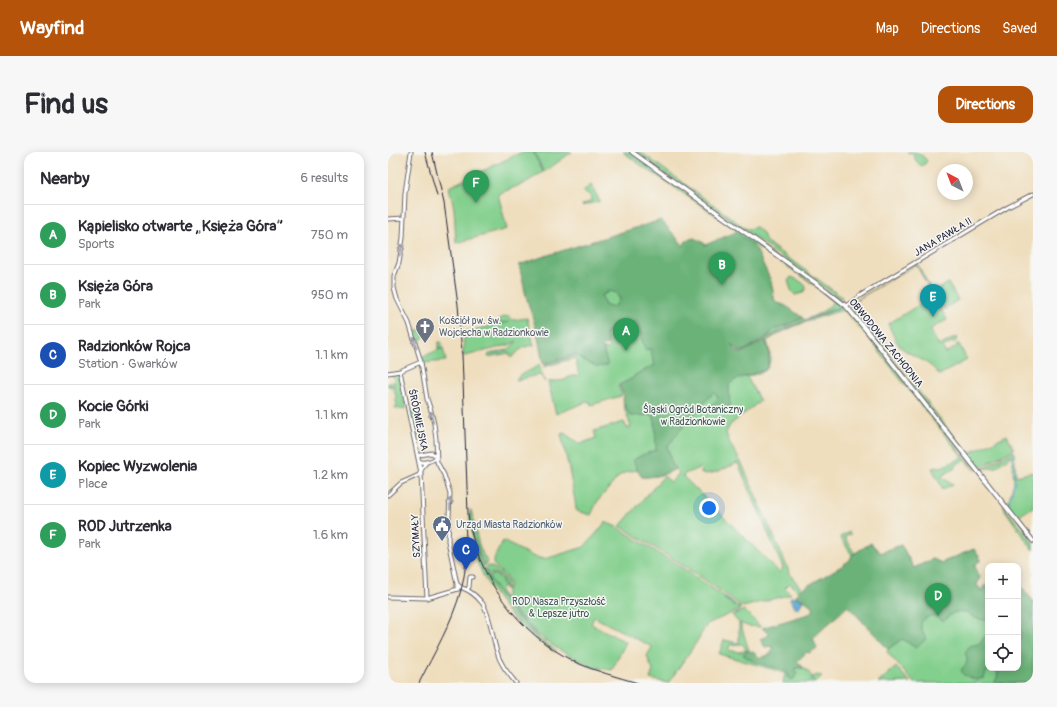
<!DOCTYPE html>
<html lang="en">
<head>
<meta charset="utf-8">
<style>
	:root { --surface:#fff; --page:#f7f7f7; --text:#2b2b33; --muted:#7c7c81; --line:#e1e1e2; --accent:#b45309 }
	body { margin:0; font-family:Pangolin,sans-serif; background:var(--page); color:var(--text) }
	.controls { position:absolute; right:12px; bottom:12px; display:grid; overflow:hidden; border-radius:8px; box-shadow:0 2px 10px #0003 }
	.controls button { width:36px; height:36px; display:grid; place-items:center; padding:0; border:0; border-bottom:1px solid var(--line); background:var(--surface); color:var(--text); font:20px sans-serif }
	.compass { position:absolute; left:549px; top:12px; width:36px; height:36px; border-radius:50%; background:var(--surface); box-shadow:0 2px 10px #0003; rotate:318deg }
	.you { position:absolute; left:321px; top:356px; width:14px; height:14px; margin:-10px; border:3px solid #fff; border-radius:50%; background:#1a73e8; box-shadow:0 0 0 6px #1a73e833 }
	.badge { display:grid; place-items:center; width:26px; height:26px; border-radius:50%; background:var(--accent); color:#fff; font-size:13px; font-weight:700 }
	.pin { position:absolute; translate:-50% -33px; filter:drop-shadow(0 1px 2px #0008) }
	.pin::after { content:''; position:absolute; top:21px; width:14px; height:12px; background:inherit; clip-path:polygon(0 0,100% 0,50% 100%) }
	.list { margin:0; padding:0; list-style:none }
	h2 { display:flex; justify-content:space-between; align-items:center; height:52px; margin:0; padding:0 16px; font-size:17px }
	h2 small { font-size:13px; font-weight:400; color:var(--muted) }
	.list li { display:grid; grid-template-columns:26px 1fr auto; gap:12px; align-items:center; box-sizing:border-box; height:60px; padding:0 16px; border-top:1px solid var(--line) }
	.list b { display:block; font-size:15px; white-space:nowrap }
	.list p { margin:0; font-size:13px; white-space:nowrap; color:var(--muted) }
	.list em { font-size:13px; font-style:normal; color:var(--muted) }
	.icon { flex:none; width:22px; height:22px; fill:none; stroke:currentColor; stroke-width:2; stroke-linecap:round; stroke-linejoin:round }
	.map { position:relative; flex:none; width:645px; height:531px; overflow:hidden; border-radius:12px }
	header { display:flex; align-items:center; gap:24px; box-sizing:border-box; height:56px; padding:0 20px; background:var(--accent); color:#fff }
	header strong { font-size:19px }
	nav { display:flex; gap:22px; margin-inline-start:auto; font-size:14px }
	.intro { display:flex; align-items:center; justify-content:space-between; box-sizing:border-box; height:96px; padding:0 24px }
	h1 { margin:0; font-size:28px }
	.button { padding:10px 18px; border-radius:12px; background:var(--accent); color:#fff; font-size:14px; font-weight:700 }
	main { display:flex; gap:24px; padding:0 24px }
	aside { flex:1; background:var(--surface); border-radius:12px; box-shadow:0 2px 10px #0003 }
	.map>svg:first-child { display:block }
	.green { fill:#83cf8d; stroke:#527864; fill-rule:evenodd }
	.forest { fill:#6ab278; stroke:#466a5a; fill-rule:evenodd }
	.water { fill:#5aa9d4; stroke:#3e6688 }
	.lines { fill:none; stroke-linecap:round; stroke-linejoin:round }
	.stream { stroke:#5aa9d4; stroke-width:1 }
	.tertiary-casing { stroke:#6a6468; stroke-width:5 }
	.secondary-casing { stroke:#6a6468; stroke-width:5.5 }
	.tertiary { stroke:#fff; stroke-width:3 }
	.secondary { stroke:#fff; stroke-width:3.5 }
	.rail { stroke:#22223b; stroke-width:1 }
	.oneway { stroke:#9c9ca7 }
	.labels { text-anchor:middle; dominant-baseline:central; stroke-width:3; stroke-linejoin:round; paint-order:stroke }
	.street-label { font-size:10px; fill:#22223b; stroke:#f6f6f2 }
	.worship-label { font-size:10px; fill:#5b616d; stroke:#f6f6f2; text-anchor:start }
	.park-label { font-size:10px; fill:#3f5654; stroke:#f6f6f2 }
	.service-label { font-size:10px; fill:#4e5e75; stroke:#f6f6f2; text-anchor:start }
</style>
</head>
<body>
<header>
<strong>Wayfind</strong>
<nav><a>Map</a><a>Directions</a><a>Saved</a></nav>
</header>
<div class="intro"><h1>Find us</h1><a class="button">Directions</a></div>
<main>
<aside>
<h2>Nearby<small>6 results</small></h2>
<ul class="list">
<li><span class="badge" style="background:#2e9e5b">A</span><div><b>Kąpielisko otwarte „Księża Góra”</b><p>Sports</p></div><em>750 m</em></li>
<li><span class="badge" style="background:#2e9e5b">B</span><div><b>Księża Góra</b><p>Park</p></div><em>950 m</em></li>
<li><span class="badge" style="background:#1a4fb4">C</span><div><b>Radzionków Rojca</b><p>Station · Gwarków</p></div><em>1.1 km</em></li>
<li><span class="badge" style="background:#2e9e5b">D</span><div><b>Kocie Górki</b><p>Park</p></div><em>1.1 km</em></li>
<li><span class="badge" style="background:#0f9aa8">E</span><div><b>Kopiec Wyzwolenia</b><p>Place</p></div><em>1.2 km</em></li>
<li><span class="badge" style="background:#2e9e5b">F</span><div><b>ROD Jutrzenka</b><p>Park</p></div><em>1.6 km</em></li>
</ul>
</aside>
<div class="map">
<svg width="645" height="531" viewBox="0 0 645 531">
	<rect width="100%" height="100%" fill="#f6f6f2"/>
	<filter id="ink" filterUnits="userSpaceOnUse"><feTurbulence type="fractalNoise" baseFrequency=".025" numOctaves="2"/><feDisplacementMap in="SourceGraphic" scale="8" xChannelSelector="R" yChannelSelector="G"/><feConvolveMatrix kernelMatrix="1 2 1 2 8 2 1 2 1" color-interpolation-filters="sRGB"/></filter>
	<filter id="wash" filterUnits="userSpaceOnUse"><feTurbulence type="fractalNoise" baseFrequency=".012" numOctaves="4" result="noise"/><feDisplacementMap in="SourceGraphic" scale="16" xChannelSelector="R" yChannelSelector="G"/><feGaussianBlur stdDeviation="0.9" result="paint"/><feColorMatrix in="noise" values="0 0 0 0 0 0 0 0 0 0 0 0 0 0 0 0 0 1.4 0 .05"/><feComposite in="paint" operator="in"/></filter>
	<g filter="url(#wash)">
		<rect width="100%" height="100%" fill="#efdebd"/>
		<path class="green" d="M 134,0 L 145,0 L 155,20 L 137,31 L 110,42 L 119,77 L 68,91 L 68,90 L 66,57 L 61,35 Z
			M 146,0 L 184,0 L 156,20 Z
			M 235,0 L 242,0 L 452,150 L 450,155 L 446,157 L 399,175 L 376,187 L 386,178 L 415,166 L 417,168 C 427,163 440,159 445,149 C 425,130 400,115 377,100 C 367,93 352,87 346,76 L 283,33 L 257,16 Z
			M 246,0 L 251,0 L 258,4 L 357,76 L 360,77 L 368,75 L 375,81 L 377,88 L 381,92 L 454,145 L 454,147 L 453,148 L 429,130 Z
			M 519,0 C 530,0 532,0 539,9 L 536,13 L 533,14 L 528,9 L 525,2 Z
			M 203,33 L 212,49 L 194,54 L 194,53 L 203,49 C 202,41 201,43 195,39 Z
			M 528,112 L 530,113 L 559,168 L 542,177 L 551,194 L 568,185 L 569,188 L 566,191 L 564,190 L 555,195 L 556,197 L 556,200 L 558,201 L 568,195 L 569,192 L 571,192 L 579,208 L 551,223 C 543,210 526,205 515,197 C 507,191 504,179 500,172 L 545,144 L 529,114 L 527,113 L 470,147 L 464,155 L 580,302 L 619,283 L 626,297 L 591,316 L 588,316 L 462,155 L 462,153 L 476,143 Z
			M 403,125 C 409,127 415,130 418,135 C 417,141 412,142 407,143 L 403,138 L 400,129 Z
			M 560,131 L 570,148 L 559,155 L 557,158 L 546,140 Z
			M 222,139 L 228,141 L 232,148 C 225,159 215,157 214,143 Z
			M 453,152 L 471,170 L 587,318 L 587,319 L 577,308 L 567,313 L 567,315 L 553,325 L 565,332 L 555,337 L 544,316 L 556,314 L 575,305 C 551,277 529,248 506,219 C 490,198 474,176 455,158 C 431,165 399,175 379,189 C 382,198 385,211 377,219 L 359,225 L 372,249 L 342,273 L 338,281 L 342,292 L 354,312 L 400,417 L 404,425 L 414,437 L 410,439 L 402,431 L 397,436 L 403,442 L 355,455 L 304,419 L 232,374 L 275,325 L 276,324 L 283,330 L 291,321 L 287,317 C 277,323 266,325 254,325 L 249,318 C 243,319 237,320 232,323 L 209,350 L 203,363 L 189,359 L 188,357 L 187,349 L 181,317 L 173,282 L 176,281 L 192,292 L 208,286 L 206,279 L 236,270 L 239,276 L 243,275 L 235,252 L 238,255 L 380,213 L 381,199 L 377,188 L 400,176 L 446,158 L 451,155 ZM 350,311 L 395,416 L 391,420 L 295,324 L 297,322 L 311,316 L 313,318 L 313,321 C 323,325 341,314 350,311 Z
			M 121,164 L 125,168 L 139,166 L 146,194 C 136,192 130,200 123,206 L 121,201 L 100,205 L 101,202 L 120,198 L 129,189 L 121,193 L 77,204 L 75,203 L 76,180 L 121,170 L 112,171 L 112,166 Z
			M 249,170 L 257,197 L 262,197 L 267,213 L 246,226 L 230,234 L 234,242 L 233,244 L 203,253 L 201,249 L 168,262 L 160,230 L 177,228 L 181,225 L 191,223 L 187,206 L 156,215 L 156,213 L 189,203 L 190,205 L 217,204 L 215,198 L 221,196 L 217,181 L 228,176 Z
			M 39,177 L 40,181 L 32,189 L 28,190 L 26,182 L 28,179 Z
			M 51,190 L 53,190 L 54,192 L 58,209 L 35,211 L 34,205 L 55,196 L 50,197 L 50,194 L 51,194 L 50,194 Z
			M 151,212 L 157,230 L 152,223 C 144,223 136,228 128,228 C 133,219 145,220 151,212 Z
			M 9,221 L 11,222 L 18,256 C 14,258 11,257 7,256 L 9,252 L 8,250 L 8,243 L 5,236 L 6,233 L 2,235 L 2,234 L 0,234 L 0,231 L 6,231 L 5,222 Z
			M 27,258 L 32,283 L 28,284 L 23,260 Z
			M 626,299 L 628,324 L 645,320 L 645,355 L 631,364 L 645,381 L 645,387 L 620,354 L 620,351 L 626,330 L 624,303 L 608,315 L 594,317 Z
			M 615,353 L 645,391 L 645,398 L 617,358 Z
			M 82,358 L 83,358 C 88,375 88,394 99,409 L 97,414 C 89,400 80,374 82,358 Z
			M 217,370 L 229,375 L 299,419 L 337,445 L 336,447 L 347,454 L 337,447 L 337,445 L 353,456 L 351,458 L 350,455 L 351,458 L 319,472 L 308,491 L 280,531 L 262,527 L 265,518 L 262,512 L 259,504 L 264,495 L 206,465 L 203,472 L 238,490 L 224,518 L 204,515 L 168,496 L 153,485 L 129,461 L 118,448 L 118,442 L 121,432 L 118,425 L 105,412 L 107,404 L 115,389 L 146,405 L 157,407 L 196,395 L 213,376 Z
			M 461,380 L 463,382 L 458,384 L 457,386 L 467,402 L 483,391 L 492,401 L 513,393 L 526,416 L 545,407 L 553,411 L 586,397 L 593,408 L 586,413 L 592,425 L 589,433 L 593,438 L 594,439 L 596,434 L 600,432 L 600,516 L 630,516 L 630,430 L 645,449 L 645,531 L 526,531 L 499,500 L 500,498 L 500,497 L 514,487 L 467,403 L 464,403 L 452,385 Z
			M 87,394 C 102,438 130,473 168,499 L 167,500 C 160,495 153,491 147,486 C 126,470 110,449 97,427 L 97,426 L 96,425 L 82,395 Z
			M 99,414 C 107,414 117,424 119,432 L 118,432 L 118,438 L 117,437 C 115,428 113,418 100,423 L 98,417 Z
			M 104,423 C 112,423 114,427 115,435 L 112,438 L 116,446 L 117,446 L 119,451 L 151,485 C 131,468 114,448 101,425 Z
			M 356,458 L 373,475 L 359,474 L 352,471 L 361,498 L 358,499 L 375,512 L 393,517 L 399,520 L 401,527 L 407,516 C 416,515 420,518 424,525 L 429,523 L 434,524 L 428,530 L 423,526 L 423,527 L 427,531 L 395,531 L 397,521 L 331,502 L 336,488 L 351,491 L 351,471 L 344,463 ZM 355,492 L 358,498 L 352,500 L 340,498 L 342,493 Z
			M 508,515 L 522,530 L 490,531 Z"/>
		<path class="forest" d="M 273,68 L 296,94 L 298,88 L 306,86 L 316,91 L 317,93 L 348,80 L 362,91 L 368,97 L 383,129 L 387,150 L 396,153 L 401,156 L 415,166 L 386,178 L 376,187 L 355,199 L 351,199 L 343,192 L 348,199 L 353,201 L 377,188 L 381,199 L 380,213 L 379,216 L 373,219 L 349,227 L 345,229 L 341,233 L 342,255 L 322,260 L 321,255 L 330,246 L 326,240 L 298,271 L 279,295 L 282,303 L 282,307 L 287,317 C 277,323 266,325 254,325 L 249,318 L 245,308 L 254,303 L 268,298 L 267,271 L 265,263 L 242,264 C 239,256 233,251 236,243 L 231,233 L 245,226 L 247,223 L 267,213 L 262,197 L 257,198 L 249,170 L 228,176 L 217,181 L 220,192 L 214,194 L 220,213 L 209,215 L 190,205 L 188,202 L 155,212 L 149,180 L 138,144 L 131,113 L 154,105 ZM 222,139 L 228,141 L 232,147 L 227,154 C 217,156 215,153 214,143 Z
			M 483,391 L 492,401 L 513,393 L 526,416 L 545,407 L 553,411 L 586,397 L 593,408 L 586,413 L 592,425 L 589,433 L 593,438 L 594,438 L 596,434 L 600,432 L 600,469 L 587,466 L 578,460 L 571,460 L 565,461 L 555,469 C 551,468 550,465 546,464 C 544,463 542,464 540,465 C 528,470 534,478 538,487 L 528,496 L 514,487 L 500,497 L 460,454 L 425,486 L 429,496 L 421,501 L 419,500 L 409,509 L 416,516 L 414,515 L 407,516 L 407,519 L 409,521 L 406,527 L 401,527 L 399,520 C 385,513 368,513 355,503 L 358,499 C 364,498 368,502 372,506 L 383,502 L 384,494 L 377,495 L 372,487 L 381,483 L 374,476 L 424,461 L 426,455 L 414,447 L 407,444 L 414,437 L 452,415 L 462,408 L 464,403 Z
			M 630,430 L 645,449 L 645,531 L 606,531 L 609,526 L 610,520 L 603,517 L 598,520 L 596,526 L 588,528 L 576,523 L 573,518 C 579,511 581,509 577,501 L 581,494 L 590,492 L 594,490 L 595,486 L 600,481 L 600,516 L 630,516 C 630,509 628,500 630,492 C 631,486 636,482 630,474 Z"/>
		<path class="water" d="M 403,445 L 408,445 L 415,449 L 410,457 L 407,456 L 402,447 Z"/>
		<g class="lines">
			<path class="stream" d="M 625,302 L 624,304 L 627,330 L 621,349 L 621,353 L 645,385"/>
		</g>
	</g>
	<g filter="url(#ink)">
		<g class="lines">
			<g class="tertiary-casing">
				<path id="tertiary" d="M 23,0 L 17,41 L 15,86 L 11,111 L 6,124 L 6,136 L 9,147 L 21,171 L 33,210 L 39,247 L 43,259 L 46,272 L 48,287 L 49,310 L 56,323 L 62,341 L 60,389 L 69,432 L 69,436
					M 0,67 L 16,66
					M 458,154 L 473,143 L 620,55 L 645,42
					M 12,219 L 33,321 L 39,446
					M 0,221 L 12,219 L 33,210
					M 30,305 L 32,303 L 44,301 L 48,304
					M 31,309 C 35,312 44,309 48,306
					M 0,343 L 13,331 L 31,323 L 36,313 L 39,310
					M 69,432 C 72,436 75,436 79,438 C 85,441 91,447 95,452 C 103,466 104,484 109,500 C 112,512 120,521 128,531
					M 79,438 L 81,435 L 82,425 L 85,425
					M 0,445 L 39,446 L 70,437"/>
			</g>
			<g class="secondary-casing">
				<path id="secondary" d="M 244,0 L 439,139 L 458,154 L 479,179 L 645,389"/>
			</g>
			<use href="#tertiary" class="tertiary"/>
			<use href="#secondary" class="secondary"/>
			<path class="rail" d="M 37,0 L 49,44
				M 44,0 L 56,51 L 70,153 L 74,202 L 80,362 C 88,425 131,482 187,510 C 207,519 229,525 250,531
				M 31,531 C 46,501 64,471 73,438 C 79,417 79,393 77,371"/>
		</g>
		<defs><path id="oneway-shaft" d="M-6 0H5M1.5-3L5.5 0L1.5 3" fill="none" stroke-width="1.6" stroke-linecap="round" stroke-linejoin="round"/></defs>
		<g class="oneway">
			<use href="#oneway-shaft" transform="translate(13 98) rotate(-80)"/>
			<use href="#oneway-shaft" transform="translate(27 191) rotate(-105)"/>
			<use href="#oneway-shaft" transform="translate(44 265) rotate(-103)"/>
			<use href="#oneway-shaft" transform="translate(62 352) rotate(-89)"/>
		</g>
	</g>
	<defs>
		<g id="church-pin" transform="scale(1)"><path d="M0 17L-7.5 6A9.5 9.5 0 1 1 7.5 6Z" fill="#6b7280" stroke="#f6f6f2"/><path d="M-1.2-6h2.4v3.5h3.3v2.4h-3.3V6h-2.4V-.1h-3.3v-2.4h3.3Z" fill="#fff"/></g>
		<g id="civic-pin" transform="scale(1)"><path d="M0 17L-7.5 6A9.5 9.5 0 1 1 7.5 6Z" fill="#5c6f8a" stroke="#f6f6f2"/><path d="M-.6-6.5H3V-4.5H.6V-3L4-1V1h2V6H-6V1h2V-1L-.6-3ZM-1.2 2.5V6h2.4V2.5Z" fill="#fff"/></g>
	</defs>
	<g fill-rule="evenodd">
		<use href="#church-pin" x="37" y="175"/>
		<use href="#civic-pin" x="54" y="373"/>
	</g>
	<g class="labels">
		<g class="street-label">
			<text transform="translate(555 85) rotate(-31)">JANA PAWŁA II</text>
			<text transform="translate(498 191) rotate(51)">OBWODOWA ZACHODNIA</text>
			<text transform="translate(30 268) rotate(78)">ŚRÓDMIEJSKA</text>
			<text transform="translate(28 384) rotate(-93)">SZYMAŁY</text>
		</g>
		<g class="worship-label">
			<text x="51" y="169">Kościół pw. św.<tspan x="51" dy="12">Wojciecha w Radzionkowie</tspan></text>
		</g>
		<g class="park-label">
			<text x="305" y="258">Śląski Ogród Botaniczny<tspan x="305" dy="12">w Radzionkowie</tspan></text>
			<text x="171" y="450">ROD Nasza Przyszłość<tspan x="171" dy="12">&amp; Lepsze jutro</tspan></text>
		</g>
		<g class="service-label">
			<text x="68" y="373">Urząd Miasta Radzionków</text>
		</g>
	</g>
</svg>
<div class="controls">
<button>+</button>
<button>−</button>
<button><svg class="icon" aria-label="locate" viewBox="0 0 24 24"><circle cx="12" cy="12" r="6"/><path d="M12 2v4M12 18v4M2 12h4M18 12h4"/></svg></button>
</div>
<svg class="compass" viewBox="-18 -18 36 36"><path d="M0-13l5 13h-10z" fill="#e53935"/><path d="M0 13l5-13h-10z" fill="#7c7c81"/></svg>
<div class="you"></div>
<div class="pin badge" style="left:238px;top:199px;background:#2e9e5b">A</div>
<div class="pin badge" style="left:334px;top:133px;background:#2e9e5b">B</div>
<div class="pin badge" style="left:78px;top:418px;background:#1a4fb4">C</div>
<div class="pin badge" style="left:550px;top:464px;background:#2e9e5b">D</div>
<div class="pin badge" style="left:545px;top:165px;background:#0f9aa8">E</div>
<div class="pin badge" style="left:88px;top:51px;background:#2e9e5b">F</div>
</div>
</main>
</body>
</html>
